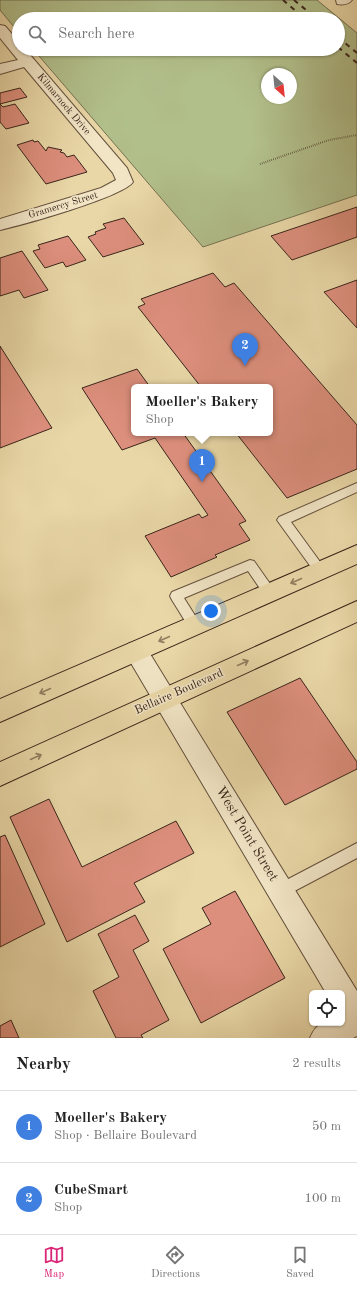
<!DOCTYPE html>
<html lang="en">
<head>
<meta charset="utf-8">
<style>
	:root { --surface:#fff; --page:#f6f6f6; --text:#222; --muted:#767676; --line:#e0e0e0; --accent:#db2777 }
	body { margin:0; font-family:"Old Standard TT",serif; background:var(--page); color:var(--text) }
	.controls { position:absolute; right:12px; bottom:12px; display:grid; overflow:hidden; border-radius:6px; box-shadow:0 1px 3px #0004 }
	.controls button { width:36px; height:36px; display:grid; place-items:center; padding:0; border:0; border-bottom:1px solid var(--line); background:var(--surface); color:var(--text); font:20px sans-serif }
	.compass { position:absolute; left:261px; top:68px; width:36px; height:36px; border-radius:50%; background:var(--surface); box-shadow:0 1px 3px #0004; rotate:153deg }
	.you { position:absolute; left:211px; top:611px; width:14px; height:14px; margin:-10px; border:3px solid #fff; border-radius:50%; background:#1a73e8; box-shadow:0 0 0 6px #1a73e833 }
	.badge { display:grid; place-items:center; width:26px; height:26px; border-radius:50%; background:var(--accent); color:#fff; font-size:13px; font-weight:700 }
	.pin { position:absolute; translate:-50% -33px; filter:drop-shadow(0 1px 2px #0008) }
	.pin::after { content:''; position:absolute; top:21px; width:14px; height:12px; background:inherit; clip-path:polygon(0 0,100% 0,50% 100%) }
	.popup { position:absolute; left:131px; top:384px; width:142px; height:52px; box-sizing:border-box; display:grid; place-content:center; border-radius:6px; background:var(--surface); filter:drop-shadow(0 1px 3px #0005); font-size:13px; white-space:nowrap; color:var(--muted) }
	.popup b { font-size:15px; color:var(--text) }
	.popup::after { content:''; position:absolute; left:50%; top:100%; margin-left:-8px; border:8px solid transparent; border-top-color:var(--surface) }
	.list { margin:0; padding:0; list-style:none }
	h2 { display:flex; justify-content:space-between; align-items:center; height:52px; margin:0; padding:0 16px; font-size:17px }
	h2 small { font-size:13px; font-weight:400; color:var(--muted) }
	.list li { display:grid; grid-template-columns:26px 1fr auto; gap:12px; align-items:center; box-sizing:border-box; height:72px; padding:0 16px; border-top:1px solid var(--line) }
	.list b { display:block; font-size:15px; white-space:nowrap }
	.list p { margin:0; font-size:13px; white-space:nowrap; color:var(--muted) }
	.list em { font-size:13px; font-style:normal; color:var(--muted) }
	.icon { flex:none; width:22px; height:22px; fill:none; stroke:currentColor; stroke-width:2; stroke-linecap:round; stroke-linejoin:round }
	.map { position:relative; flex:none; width:357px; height:1038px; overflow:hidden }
	.search { position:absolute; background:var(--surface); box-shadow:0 1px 3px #0004; left:12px; right:12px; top:12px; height:44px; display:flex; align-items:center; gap:10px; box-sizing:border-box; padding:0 14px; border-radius:22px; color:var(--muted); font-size:15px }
	.sheet { height:196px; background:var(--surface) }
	nav { display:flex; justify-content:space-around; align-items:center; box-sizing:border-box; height:56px; border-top:1px solid var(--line); background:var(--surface); font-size:11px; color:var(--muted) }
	nav a { display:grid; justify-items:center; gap:2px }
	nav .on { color:var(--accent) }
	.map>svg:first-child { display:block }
	.green { fill:#b1bf8b; stroke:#757252; fill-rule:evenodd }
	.building { fill:#dd8f7d; stroke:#39241a }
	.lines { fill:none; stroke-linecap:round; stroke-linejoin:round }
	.service-casing { stroke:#65513d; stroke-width:2 }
	.minor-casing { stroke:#65513d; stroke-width:2 }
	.primary-casing { stroke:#39241a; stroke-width:2 }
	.path { stroke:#39241a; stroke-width:2; stroke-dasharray:0.5 1.5; stroke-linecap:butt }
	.service { fill:#f1e5c6; fill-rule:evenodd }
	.minor { fill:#f1e5c6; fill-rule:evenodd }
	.primary { fill:#e9d7a7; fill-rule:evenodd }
	.rail { stroke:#39241a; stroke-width:2; stroke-dasharray:5 5; stroke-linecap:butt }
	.oneway { stroke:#917e60 }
	.labels { text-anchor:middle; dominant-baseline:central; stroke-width:3; stroke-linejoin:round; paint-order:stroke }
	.far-street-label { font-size:10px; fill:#39241a; stroke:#f1e5c6 }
	.street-label { font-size:12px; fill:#39241a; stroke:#f1e5c6 }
	.near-street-label { font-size:14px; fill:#39241a; stroke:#f1e5c6 }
</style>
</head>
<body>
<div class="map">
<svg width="357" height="1038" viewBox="0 0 357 1038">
	<rect width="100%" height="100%" fill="#e9d7a7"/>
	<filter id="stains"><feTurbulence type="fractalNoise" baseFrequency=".005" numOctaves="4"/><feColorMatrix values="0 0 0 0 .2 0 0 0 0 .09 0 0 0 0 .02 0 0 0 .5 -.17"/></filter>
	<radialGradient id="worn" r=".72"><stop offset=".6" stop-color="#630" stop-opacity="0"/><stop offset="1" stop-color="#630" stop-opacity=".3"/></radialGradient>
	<path class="green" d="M 0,0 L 317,0 L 357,33 L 357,195 L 203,247 L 33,49 L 338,49 L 338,19 L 19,19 L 19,33 L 0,10 ZM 267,74 L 291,74 L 291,98 L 267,98 Z"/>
	<path class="building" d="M 20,88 L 27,97 L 0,104 L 3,107 L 15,104 L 29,123 L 6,129 L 0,122 L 0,93 Z
		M 33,140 L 34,142 L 38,141 L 46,151 L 48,147 L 62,150 L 60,152 L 64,153 L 67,157 L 74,155 L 87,172 L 46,184 L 17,145 Z
		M 357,207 L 357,237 L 292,260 L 271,236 Z
		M 124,218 L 144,244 L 103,257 L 88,237 L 96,234 L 95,232 L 106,228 L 103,224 Z
		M 68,236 L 86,260 L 66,267 L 63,262 L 45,268 L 33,251 L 40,249 L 38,245 Z
		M 22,251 L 48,290 L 24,298 L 19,290 L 0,296 L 0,258 Z
		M 213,273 L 225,287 L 234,283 L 357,425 L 357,469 L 287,498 L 236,433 L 270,433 L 270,387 L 201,387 L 138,307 L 145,304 L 141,299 Z
		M 357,280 L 357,328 L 324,292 Z
		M 0,346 L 52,428 L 0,448 Z
		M 137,369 L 150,387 L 134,387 L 134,433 L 183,433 L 246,521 L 239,524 L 250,540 L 215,555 L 217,557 L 171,577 L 145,536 L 199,514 L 202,518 L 208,515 L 155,438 L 122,450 L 82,388 Z
		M 300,678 L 357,762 L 357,769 L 285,805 L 227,712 Z
		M 49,799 L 82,867 L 176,821 L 194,853 L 134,883 L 145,902 L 67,942 L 10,817 Z
		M 5,835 L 45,924 L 0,947 L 0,837 Z
		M 235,891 L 285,978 L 201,1023 L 163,949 L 211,924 L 202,908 Z
		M 135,915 L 149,941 L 133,950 L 169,1020 L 141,1035 L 143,1038 L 116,1038 L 93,991 L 119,977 L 98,934 Z
		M 11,1020 L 19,1038 L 0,1038 L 0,1026 Z"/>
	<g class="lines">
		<g class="service-casing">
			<path id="service" d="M 357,483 L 357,492 L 291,522 L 326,570 L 324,574 L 320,575 L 316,574 L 277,520 L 279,517 Z
				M 250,560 L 254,561 L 273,588 L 275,592 L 273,596 L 269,597 L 265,596 L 248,571 L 184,598 L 201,625 L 200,629 L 195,630 L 190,629 L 172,600 L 170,596 L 172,592 Z
				M 357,843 L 357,858 L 285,896 L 280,898 L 275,896 L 272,891 L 275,886 Z"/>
		</g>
		<g class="minor-casing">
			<path id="minor" d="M 336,0 L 352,0 C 348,5 343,5 337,4 Z
				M 0,25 L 5,26 L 19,42 L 19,49 L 25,49 L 127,168 L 133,182 C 123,197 22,225 0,230 L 0,219 L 101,188 L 116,180 L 113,173 L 24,67 L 0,74 L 0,64 L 18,60 L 0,38 Z
				M 136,641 L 144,644 L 357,991 L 357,1036 L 353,1038 L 310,1038 C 318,1020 324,1023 342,1023 L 342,993 L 326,993 L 128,658 L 124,651 L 128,644 Z"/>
		</g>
		<g class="primary-casing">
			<path id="primary" d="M 357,545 L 357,564 L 0,722 L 0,699 Z
				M 357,601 L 357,622 L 0,786 L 0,762 Z"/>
		</g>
		<path class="path" d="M 260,164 L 329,140 L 357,135"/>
		<use href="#service" class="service"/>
		<use href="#minor" class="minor"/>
		<use href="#primary" class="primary"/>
		<path class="rail" d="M 283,0 L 305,19
			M 294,0 L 317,19
			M 338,37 L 357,53
			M 338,47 L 357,63"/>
	</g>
	<defs><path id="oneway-shaft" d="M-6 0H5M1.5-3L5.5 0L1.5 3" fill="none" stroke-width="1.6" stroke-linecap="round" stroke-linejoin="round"/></defs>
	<g class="oneway">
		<use href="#oneway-shaft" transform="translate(296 581) rotate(156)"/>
		<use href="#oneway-shaft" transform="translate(164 639) rotate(156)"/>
		<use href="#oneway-shaft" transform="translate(243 663) rotate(-24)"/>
		<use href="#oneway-shaft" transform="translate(45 691) rotate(156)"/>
		<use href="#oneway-shaft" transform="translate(36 757) rotate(-24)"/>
	</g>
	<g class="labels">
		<g class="far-street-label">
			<text transform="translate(64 104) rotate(50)">Kilmarnock Drive</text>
			<text transform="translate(63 205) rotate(-17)">Gramercy Street</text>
		</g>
		<g class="street-label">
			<text transform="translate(179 692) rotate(-24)">Bellaire Boulevard</text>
		</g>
		<g class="near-street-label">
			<text transform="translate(247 834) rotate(59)">West Point Street</text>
		</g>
	</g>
	<rect width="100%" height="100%" filter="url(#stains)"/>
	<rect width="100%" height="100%" fill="url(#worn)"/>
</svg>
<div class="controls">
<button><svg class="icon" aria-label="locate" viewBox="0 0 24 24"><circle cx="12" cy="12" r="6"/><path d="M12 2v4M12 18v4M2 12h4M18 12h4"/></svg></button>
</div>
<svg class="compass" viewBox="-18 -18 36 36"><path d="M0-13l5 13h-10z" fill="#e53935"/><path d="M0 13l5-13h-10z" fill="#767676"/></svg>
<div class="you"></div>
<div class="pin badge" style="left:202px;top:482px;background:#3f7fe0">1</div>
<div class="popup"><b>Moeller's Bakery</b>Shop</div>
<div class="pin badge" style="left:245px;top:366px;background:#3f7fe0">2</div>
<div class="search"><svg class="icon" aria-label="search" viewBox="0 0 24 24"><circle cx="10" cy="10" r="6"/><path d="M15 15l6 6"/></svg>Search here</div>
</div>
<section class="sheet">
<h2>Nearby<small>2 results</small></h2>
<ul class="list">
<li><span class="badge" style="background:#3f7fe0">1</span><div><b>Moeller's Bakery</b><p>Shop · Bellaire Boulevard</p></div><em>50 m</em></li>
<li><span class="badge" style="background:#3f7fe0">2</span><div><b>CubeSmart</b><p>Shop</p></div><em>100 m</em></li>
</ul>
</section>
<nav>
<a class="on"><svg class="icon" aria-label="map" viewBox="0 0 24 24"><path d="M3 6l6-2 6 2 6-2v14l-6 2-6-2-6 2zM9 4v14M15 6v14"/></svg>Map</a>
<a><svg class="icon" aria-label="directions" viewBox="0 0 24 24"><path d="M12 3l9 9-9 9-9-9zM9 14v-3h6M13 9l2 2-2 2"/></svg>Directions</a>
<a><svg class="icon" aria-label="saved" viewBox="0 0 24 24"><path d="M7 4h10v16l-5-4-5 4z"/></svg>Saved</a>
</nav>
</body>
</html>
